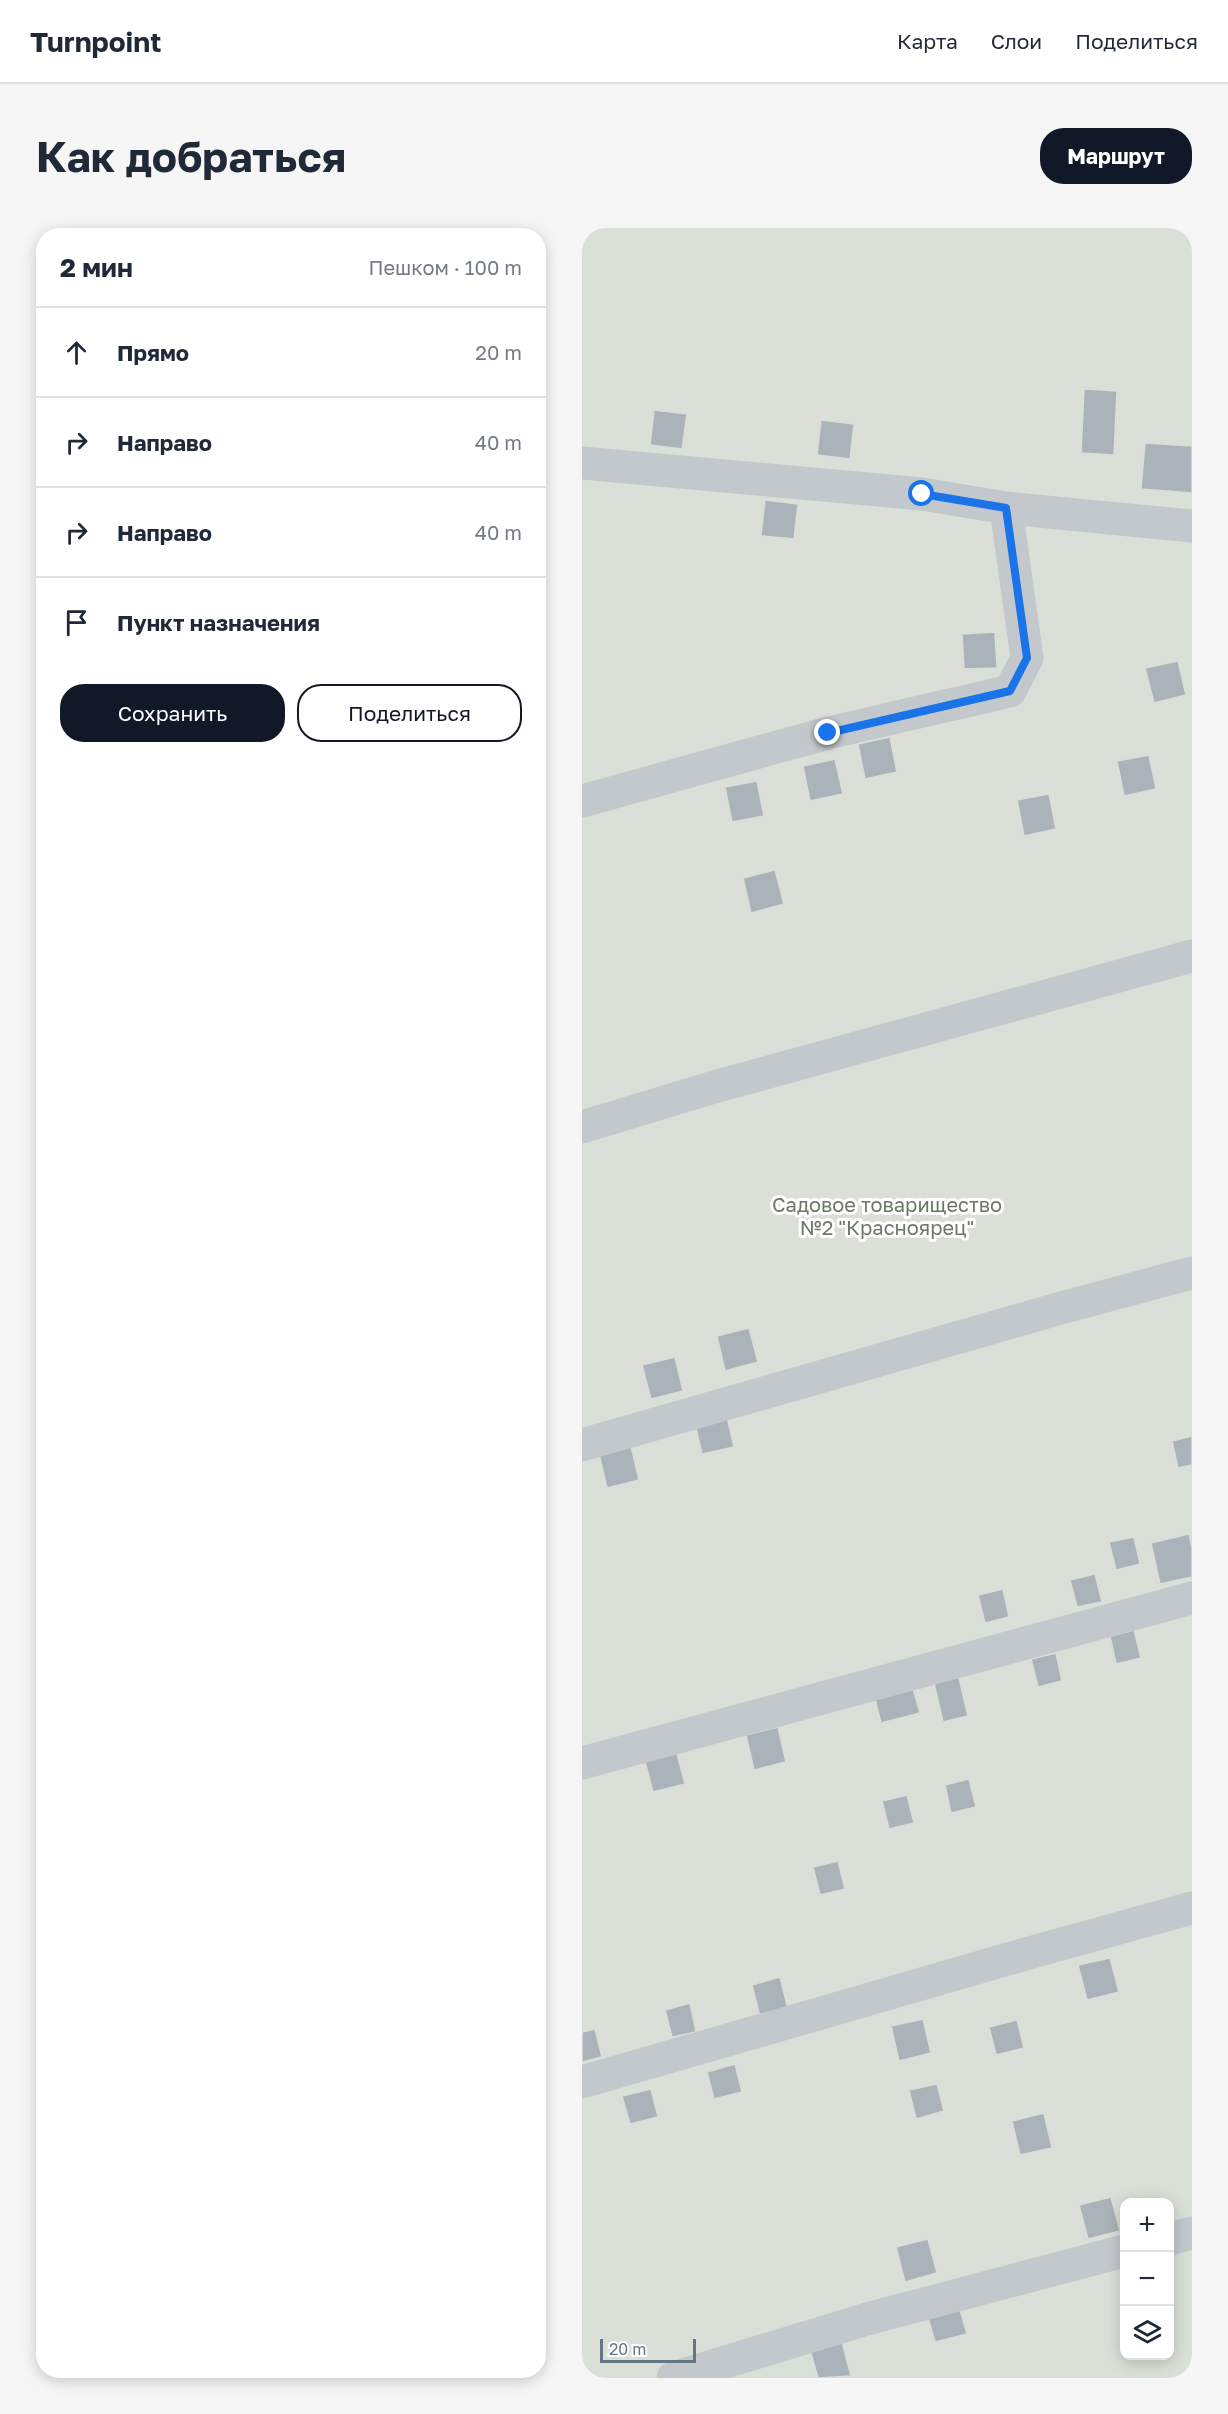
<!DOCTYPE html>
<html lang="ru">
<head>
<meta charset="utf-8">
<style>
	:root { --surface:#fff; --page:#f6f6f7; --text:#1f2937; --muted:#747a83; --line:#e0e1e3; --accent:#111827 }
	body { margin:0; font-family:"Golos Text",sans-serif; background:var(--page); color:var(--text) }
	.controls { position:absolute; right:18px; bottom:18px; display:grid; overflow:hidden; border-radius:12px; box-shadow:0 3px 15px #0003 }
	.controls button { width:54px; height:54px; display:grid; place-items:center; padding:0; border:0; border-bottom:2px solid var(--line); background:var(--surface); color:var(--text); font:30px sans-serif }
	.scale { position:absolute; left:18px; bottom:15px; width:96px; box-sizing:border-box; padding-left:6px; border:3px solid #657683; border-top:0; font-size:16px; line-height:21px; white-space:nowrap; color:#657683; -webkit-text-stroke:4px #fff; paint-order:stroke }
	.stop { position:absolute; width:18px; height:18px; margin:-14px; border:4px solid #1a73e8; border-radius:50%; background:#fff }
	.stop.end { background:#1a73e8; border-color:#fff; box-shadow:0 2px 6px #0008 }
	.list { margin:0; padding:0; list-style:none }
	h2 { display:flex; justify-content:space-between; align-items:center; height:78px; margin:0; padding:0 24px; font-size:26px }
	h2 small { font-size:20px; font-weight:400; color:var(--muted) }
	.list li { display:grid; grid-template-columns:39px 1fr auto; gap:18px; align-items:center; box-sizing:border-box; height:90px; padding:0 24px; border-top:2px solid var(--line) }
	.list b { display:block; font-size:22px; white-space:nowrap }
	.list em { font-size:20px; font-style:normal; color:var(--muted) }
	.actions { display:flex; gap:12px; padding:18px 24px }
	.actions a { flex:1; padding:14px 0; border:2px solid var(--accent); border-radius:24px; text-align:center; font-size:21px; color:var(--accent) }
	.actions .main { background:var(--accent); color:#fff }
	.icon { flex:none; width:33px; height:33px; fill:none; stroke:currentColor; stroke-width:2; stroke-linecap:round; stroke-linejoin:round }
	.map { position:relative; flex:none; width:610px; height:2150px; overflow:hidden; border-radius:24px }
	header { display:flex; align-items:center; gap:36px; box-sizing:border-box; height:84px; padding:0 30px; background:var(--surface); border-bottom:2px solid var(--line) }
	header strong { font-size:28px }
	nav { display:flex; gap:33px; margin-inline-start:auto; font-size:21px }
	.intro { display:flex; align-items:center; justify-content:space-between; box-sizing:border-box; height:144px; padding:0 36px }
	h1 { margin:0; font-size:42px }
	.button { padding:15px 27px; border-radius:24px; background:var(--accent); color:#fff; font-size:21px; font-weight:700 }
	main { display:flex; gap:36px; padding:0 36px }
	aside { flex:1; background:var(--surface); border-radius:24px; box-shadow:0 3px 15px #0003 }
	.map>svg:first-child { display:block }
	.green { fill:#dadfd7; fill-rule:evenodd }
	.building { fill:#aab3b9; stroke:#dcdcda; stroke-width:1.5 }
	.lines { fill:none; stroke-linecap:round; stroke-linejoin:round }
	.minor { stroke:#c3c8cc; stroke-width:33 }
	.route { stroke:#1a73e8; stroke-width:8 }
	.labels { text-anchor:middle; dominant-baseline:central; stroke-width:6; stroke-linejoin:round; paint-order:stroke }
	.park-label { font-size:20px; fill:#687a64; stroke:#fff }
</style>
</head>
<body>
<header>
<strong>Turnpoint</strong>
<nav><a>Карта</a><a>Слои</a><a>Поделиться</a></nav>
</header>
<div class="intro"><h1>Как добраться</h1><a class="button">Маршрут</a></div>
<main>
<aside>
<h2>2 мин<small>Пешком · 100 m</small></h2>
<ul class="list">
<li><svg class="icon" aria-label="ahead" viewBox="0 0 24 24"><path d="M12 20V5M6 11l6-6 6 6"/></svg><div><b>Прямо</b></div><em>20 m</em></li>
<li><svg class="icon" aria-label="right" viewBox="0 0 24 24"><path d="M7 20v-9h11M14 6l5 5-5 5"/></svg><div><b>Направо</b></div><em>40 m</em></li>
<li><svg class="icon" aria-label="right" viewBox="0 0 24 24"><path d="M7 20v-9h11M14 6l5 5-5 5"/></svg><div><b>Направо</b></div><em>40 m</em></li>
<li><svg class="icon" aria-label="arrive" viewBox="0 0 24 24"><path d="M6 21V4h12l-3 4 3 4H6"/></svg><div><b>Пункт назначения</b></div></li>
</ul>
<div class="actions"><a class="main">Сохранить</a><a>Поделиться</a></div>
</aside>
<div class="map">
<svg width="610" height="2150" viewBox="0 0 610 2150">
	<rect width="100%" height="100%" fill="#fafaf8"/>
	<path class="green" d="M 0,0 L 610,0 L 610,2150 L 0,2150 ZM 542,1974 L 588,1974 L 588,2128 L 542,2128 Z"/>
	<path class="building" d="M 502,161 L 535,163 L 532,227 L 499,225 Z
		M 72,182 L 105,186 L 100,221 L 68,217 Z
		M 239,192 L 272,196 L 268,231 L 235,227 Z
		M 563,215 L 610,218 L 610,265 L 559,261 Z
		M 183,272 L 216,276 L 212,311 L 179,308 Z
		M 413,404 L 415,440 L 382,441 L 380,406 Z
		M 596,433 L 604,467 L 572,475 L 563,440 Z
		M 308,509 L 315,544 L 283,551 L 276,516 Z
		M 567,527 L 574,561 L 542,568 L 535,533 Z
		M 253,531 L 261,566 L 228,573 L 221,538 Z
		M 175,553 L 182,588 L 150,594 L 143,559 Z
		M 467,566 L 474,601 L 442,608 L 435,572 Z
		M 193,642 L 202,676 L 169,685 L 161,650 Z
		M 167,1100 L 176,1134 L 143,1143 L 135,1108 Z
		M 93,1129 L 101,1163 L 69,1171 L 60,1137 Z
		M 144,1184 L 152,1219 L 120,1226 L 112,1192 Z
		M 610,1208 L 610,1237 L 596,1240 L 590,1213 Z
		M 49,1218 L 57,1252 L 25,1260 L 17,1226 Z
		M 607,1306 L 610,1320 L 610,1349 L 578,1356 L 569,1315 Z
		M 552,1309 L 558,1336 L 534,1342 L 527,1314 Z
		M 513,1346 L 520,1374 L 495,1379 L 488,1352 Z
		M 421,1361 L 427,1389 L 403,1395 L 396,1367 Z
		M 552,1402 L 559,1430 L 534,1436 L 528,1408 Z
		M 474,1425 L 480,1453 L 456,1459 L 449,1431 Z
		M 376,1446 L 386,1488 L 361,1494 L 351,1451 Z
		M 330,1457 L 338,1485 L 299,1495 L 292,1467 Z
		M 196,1499 L 204,1534 L 172,1542 L 164,1507 Z
		M 94,1522 L 103,1556 L 71,1564 L 62,1530 Z
		M 387,1551 L 394,1579 L 369,1585 L 363,1557 Z
		M 325,1567 L 332,1595 L 307,1601 L 300,1573 Z
		M 256,1633 L 263,1661 L 238,1667 L 231,1639 Z
		M 528,1730 L 537,1764 L 505,1772 L 496,1737 Z
		M 198,1749 L 206,1781 L 178,1789 L 170,1757 Z
		M 108,1775 L 114,1804 L 90,1809 L 83,1782 Z
		M 341,1791 L 349,1825 L 317,1833 L 309,1798 Z
		M 435,1792 L 442,1820 L 414,1827 L 407,1799 Z
		M 13,1801 L 20,1829 L 0,1834 L 0,1804 Z
		M 153,1836 L 160,1864 L 132,1871 L 125,1844 Z
		M 355,1856 L 362,1883 L 334,1891 L 327,1862 Z
		M 69,1861 L 76,1889 L 48,1896 L 40,1868 Z
		M 462,1885 L 470,1920 L 438,1927 L 430,1893 Z
		M 529,1969 L 538,2003 L 506,2011 L 497,1977 Z
		M 346,2011 L 355,2045 L 323,2054 L 314,2019 Z
		M 377,2078 L 385,2106 L 353,2114 L 345,2086 Z
		M 260,2114 L 269,2148 L 236,2150 L 228,2122 Z"/>
	<g class="lines">
		<path class="minor" d="M 0,235 L 340,266 L 424,280 L 610,298
			M 0,573 L 246,505 L 428,463 L 445,430 L 424,280
			M 0,899 L 132,859 L 610,728
			M 0,1217 L 479,1080 L 610,1045
			M 0,1535 L 610,1370
			M 0,1854 L 447,1725 L 610,1680
			M 588,2011 L 610,2005
			M 91,2150 L 285,2091 L 542,2023"/>
	</g>
	<g class="lines">
		<path class="route" d="M 246,505 L 428,463 L 445,430 L 424,280 L 340,266"/>
	</g>
	<g class="labels">
		<g class="park-label">
			<text x="305" y="976">Садовое товарищество<tspan x="305" dy="23">№2 "Красноярец"</tspan></text>
		</g>
	</g>
</svg>
<div class="controls">
<button>+</button>
<button>−</button>
<button><svg class="icon" aria-label="layers" viewBox="0 0 24 24"><path d="M12 4l9 5-9 5-9-5zM3 14l9 5 9-5"/></svg></button>
</div>
<div class="scale">20 m</div>
<div class="stop" style="left:340px;top:266px"></div>
<div class="stop end" style="left:246px;top:505px"></div>
</div>
</main>
</body>
</html>
